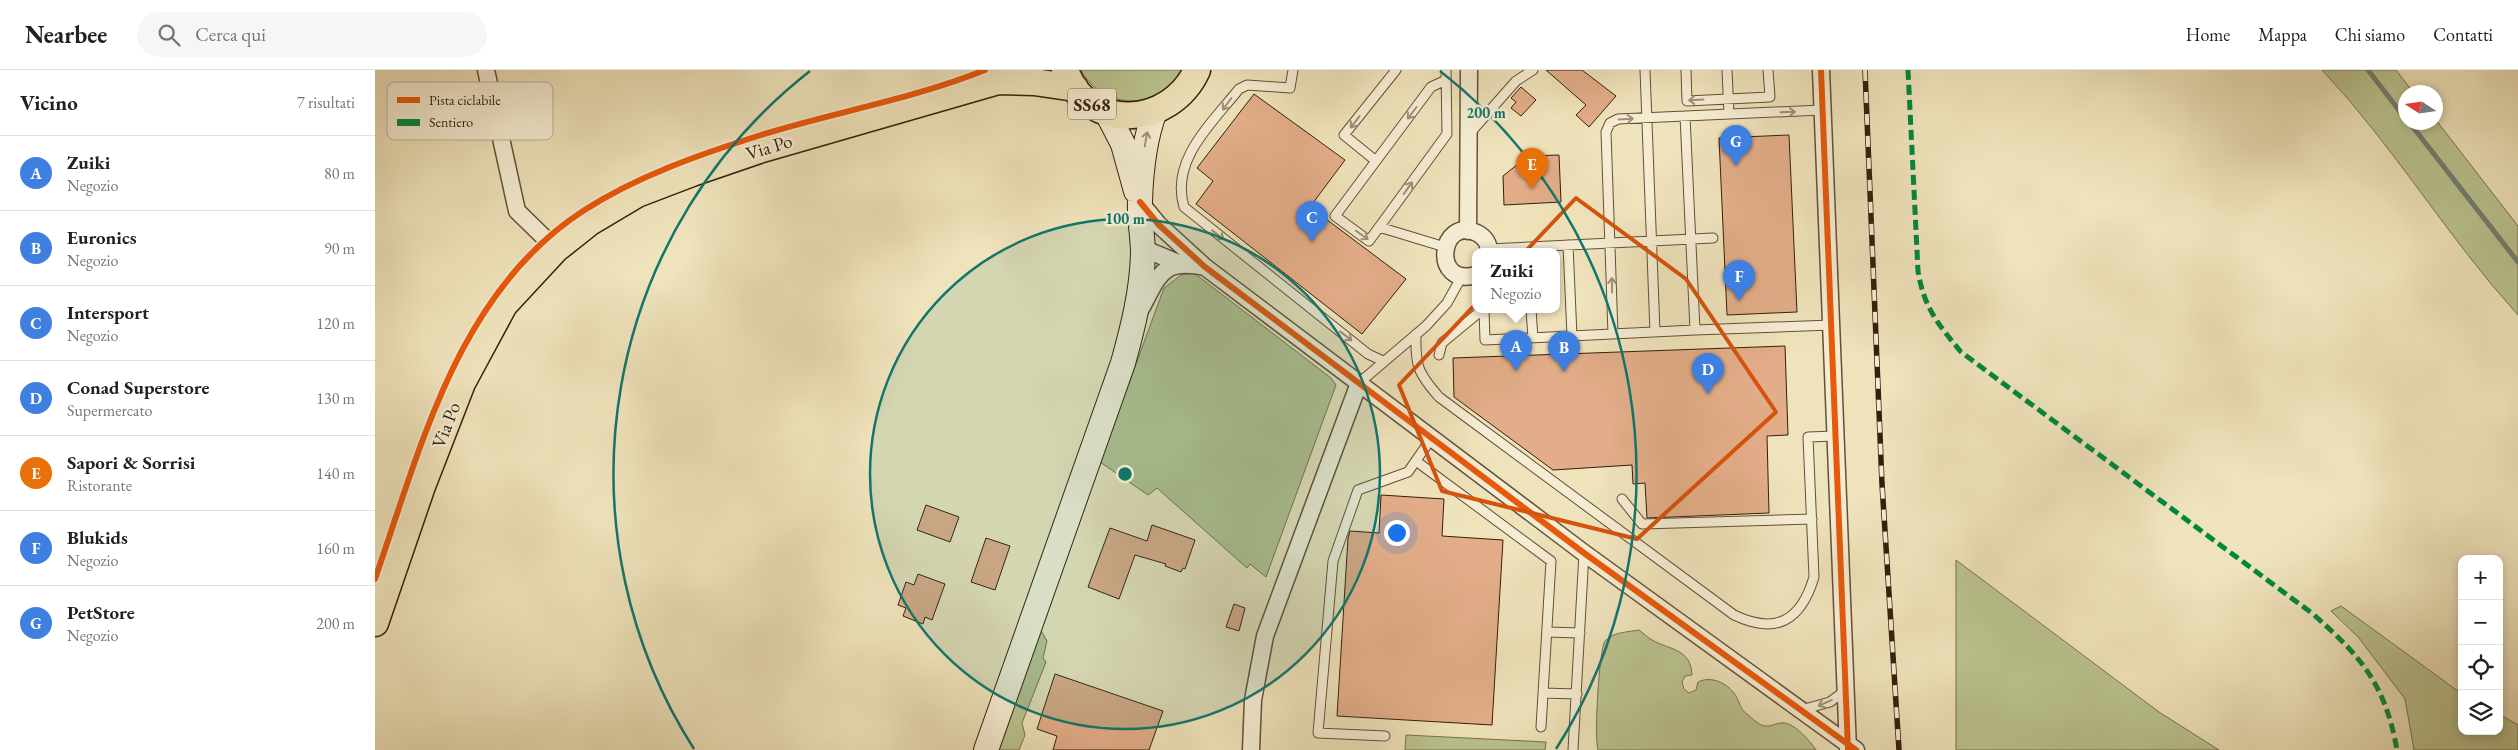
<!DOCTYPE html>
<html lang="it">
<head>
<meta charset="utf-8">
<style>
	:root { --surface:#fff; --page:#f6f6f6; --text:#222; --muted:#767676; --line:#e0e0e0; --accent:#8f2418 }
	body { margin:0; font-family:"EB Garamond",serif; background:var(--page); color:var(--text) }
	.controls { position:absolute; right:15px; bottom:15px; display:grid; overflow:hidden; border-radius:10px; box-shadow:0 2px 8px #0003 }
	.controls button { width:45px; height:45px; display:grid; place-items:center; padding:0; border:0; border-bottom:1px solid var(--line); background:var(--surface); color:var(--text); font:25px sans-serif }
	.compass { position:absolute; left:2023px; top:15px; width:45px; height:45px; border-radius:50%; background:var(--surface); box-shadow:0 2px 8px #0003; rotate:282deg }
	.you { position:absolute; left:1021px; top:462px; width:18px; height:18px; margin:-12px; border:4px solid #fff; border-radius:50%; background:#1a73e8; box-shadow:0 0 0 8px #1a73e833 }
	.badge { display:grid; place-items:center; width:32px; height:32px; border-radius:50%; background:var(--accent); color:#fff; font-size:16px; font-weight:700 }
	.pin { position:absolute; translate:-50% -41px; filter:drop-shadow(0 1px 2px #0008) }
	.pin::after { content:''; position:absolute; top:26px; width:18px; height:15px; background:inherit; clip-path:polygon(0 0,100% 0,50% 100%) }
	.popup { position:absolute; left:1097px; top:178px; width:88px; height:65px; box-sizing:border-box; display:grid; place-content:center; border-radius:10px; background:var(--surface); filter:drop-shadow(0 1px 4px #0005); font-size:16px; white-space:nowrap; color:var(--muted) }
	.popup b { font-size:19px; color:var(--text) }
	.popup::after { content:''; position:absolute; left:50%; top:100%; margin-left:-10px; border:10px solid transparent; border-top-color:var(--surface) }
	.list { margin:0; padding:0; list-style:none }
	h2 { display:flex; justify-content:space-between; align-items:center; height:65px; margin:0; padding:0 20px; font-size:21px }
	h2 small { font-size:16px; font-weight:400; color:var(--muted) }
	.list li { display:grid; grid-template-columns:32px 1fr auto; gap:15px; align-items:center; box-sizing:border-box; height:75px; padding:0 20px; border-top:1px solid var(--line) }
	.list b { display:block; font-size:19px; white-space:nowrap }
	.list p { margin:0; font-size:16px; white-space:nowrap; color:var(--muted) }
	.list em { font-size:16px; font-style:normal; color:var(--muted) }
	.icon { flex:none; width:28px; height:28px; fill:none; stroke:currentColor; stroke-width:2; stroke-linecap:round; stroke-linejoin:round }
	.map { position:relative; flex:none; width:2143px; height:680px; overflow:hidden }
	header { display:flex; align-items:center; gap:30px; box-sizing:border-box; height:70px; padding:0 25px; background:var(--surface); border-bottom:1px solid var(--line) }
	header strong { font-size:24px }
	nav { display:flex; gap:28px; margin-inline-start:auto; font-size:18px }
	.search { width:350px; height:45px; background:var(--page); display:flex; align-items:center; gap:12px; box-sizing:border-box; padding:0 18px; border-radius:28px; color:var(--muted); font-size:19px }
	main { display:flex }
	aside { flex:1; background:var(--surface) }
	.map>svg:first-child { display:block }
	.green { fill:#bac38f; stroke:#78714d }
	.lines { fill:none; stroke-linecap:round; stroke-linejoin:round }
	.stream { stroke:#737e72; stroke-width:5 }
	.building { fill:#e2ad88; stroke:#351f0b }
	.lane-casing { stroke:#645037; stroke-width:11 }
	.street-casing { stroke:#645037; stroke-width:19 }
	.secondary-casing { stroke:#351f0b; stroke-width:26 }
	.primary-casing { stroke:#351f0b; stroke-width:29 }
	.lane { stroke:#f5edd3; stroke-width:9 }
	.street { stroke:#f5edd3; stroke-width:16 }
	.secondary { stroke:#f5edd3; stroke-width:24 }
	.primary { stroke:#efe3bb; stroke-width:26 }
	.rail-casing { stroke:#351f0b; stroke-width:5.5 }
	.rail { stroke:#f5edd3; stroke-width:4; stroke-dasharray:11; stroke-linecap:butt }
	.quiet { stroke:#00873e; stroke-width:5; stroke-dasharray:10 5; stroke-linecap:butt }
	.cycleway-casing { stroke:#f5edd3; stroke-width:9 }
	.cycleway { stroke:#e8590c; stroke-width:6 }
	.oneway { stroke:#9f9079 }
	.marked { fill:none; stroke:#d6530c; stroke-width:4; stroke-linejoin:round }
	.ring { fill:none; stroke:#0f766e; stroke-width:2.5 }
	.labels { text-anchor:middle; dominant-baseline:central; stroke-width:5; stroke-linejoin:round; paint-order:stroke }
	.shield { fill:#f5edd3; stroke:#6f5d47; stroke-width:1 }
	.shield-label { font-size:18px; font-weight:bold; fill:#351f0b }
	.street-label { font-size:19px; fill:#351f0b; stroke:#f5edd3 }
	.key { fill:#f5edd3; stroke:#bbaf97; stroke-width:1 }
	.key-label { font-size:14px; fill:#351f0b }
	.centre { fill:#0f766e; stroke:#f5edd3; stroke-width:2.5 }
	.ring-label { font-size:15px; text-anchor:middle; font-weight:bold; fill:#0f766e; stroke:#f5edd3; stroke-width:5; stroke-linejoin:round; paint-order:stroke }
</style>
</head>
<body>
<header>
<strong>Nearbee</strong>
<div class="search"><svg class="icon" aria-label="search" viewBox="0 0 24 24"><circle cx="10" cy="10" r="6"/><path d="M15 15l6 6"/></svg>Cerca qui</div>
<nav><a>Home</a><a>Mappa</a><a>Chi siamo</a><a>Contatti</a></nav>
</header>
<main>
<aside>
<h2>Vicino<small>7 risultati</small></h2>
<ul class="list">
<li><span class="badge" style="background:#3f7fe0">A</span><div><b>Zuiki</b><p>Negozio</p></div><em>80 m</em></li>
<li><span class="badge" style="background:#3f7fe0">B</span><div><b>Euronics</b><p>Negozio</p></div><em>90 m</em></li>
<li><span class="badge" style="background:#3f7fe0">C</span><div><b>Intersport</b><p>Negozio</p></div><em>120 m</em></li>
<li><span class="badge" style="background:#3f7fe0">D</span><div><b>Conad Superstore</b><p>Supermercato</p></div><em>130 m</em></li>
<li><span class="badge" style="background:#e8710a">E</span><div><b>Sapori &amp; Sorrisi</b><p>Ristorante</p></div><em>140 m</em></li>
<li><span class="badge" style="background:#3f7fe0">F</span><div><b>Blukids</b><p>Negozio</p></div><em>160 m</em></li>
<li><span class="badge" style="background:#3f7fe0">G</span><div><b>PetStore</b><p>Negozio</p></div><em>200 m</em></li>
</ul>
</aside>
<div class="map">
<svg width="2143" height="680" viewBox="0 0 2143 680">
	<rect width="100%" height="100%" fill="#efe3bb"/>
	<filter id="stains"><feTurbulence type="fractalNoise" baseFrequency=".004" numOctaves="4"/><feColorMatrix values="0 0 0 0 .2 0 0 0 0 .09 0 0 0 0 .02 0 0 0 .5 -.17"/></filter>
	<radialGradient id="worn" r=".72"><stop offset=".6" stop-color="#630" stop-opacity="0"/><stop offset="1" stop-color="#630" stop-opacity=".3"/></radialGradient>
	<path class="green" d="M 706,0 L 808,0 C 786,41 727,41 706,0 Z
		M 1947,0 L 2021,0 L 2038,22 L 2030,22 L 2030,52 L 2060,52 L 2061,50 L 2143,156 L 2143,245 C 2072,167 2019,76 1947,0 Z
		M 819,203 L 956,308 L 961,315 L 891,507 L 875,494 L 872,498 L 782,418 L 773,425 L 725,392 L 789,218 L 806,205 Z
		M 1581,490 L 1784,642 L 1844,680 L 1581,680 Z
		M 1966,536 L 2087,624 L 2087,661 L 2124,661 L 2124,644 L 2143,655 L 2143,680 L 2039,680 L 2030,629 L 1984,568 L 1956,541 Z
		M 663,555 L 672,571 L 668,588 L 671,592 L 647,653 L 650,665 L 644,680 L 618,680 Z
		M 1264,560 C 1268,563 1272,567 1277,570 C 1294,580 1316,578 1317,605 L 1310,606 L 1307,612 L 1309,619 L 1314,623 L 1321,620 L 1323,612 C 1337,605 1355,614 1362,628 C 1365,634 1366,640 1372,644 C 1377,648 1384,656 1391,656 C 1396,657 1401,653 1406,653 C 1418,651 1435,671 1441,680 L 1223,680 C 1219,667 1224,580 1230,571 C 1238,562 1253,562 1264,560 Z
		M 1031,665 L 1171,672 L 1170,680 L 1030,680 Z"/>
	<g class="lines">
		<path class="stream" d="M 1993,0 L 2030,48
			M 2034,52 L 2143,192"/>
	</g>
	<path class="building" d="M 1171,0 L 1207,0 L 1241,26 L 1214,57 L 1201,45 L 1211,35 Z
		M 1146,17 L 1161,30 L 1146,46 L 1136,38 L 1141,32 L 1136,28 Z
		M 879,24 L 970,90 L 935,137 L 1031,209 L 987,264 L 821,134 L 838,111 L 822,98 Z
		M 1414,65 L 1422,242 L 1352,245 L 1344,68 Z
		M 1184,85 L 1186,132 L 1129,135 L 1128,106 L 1153,86 Z
		M 1410,276 L 1413,365 L 1392,366 L 1394,443 L 1272,448 L 1270,413 L 1258,414 L 1257,395 L 1178,400 L 1079,327 L 1078,288 Z
		M 1006,425 L 1069,429 L 1067,466 L 1128,470 L 1117,655 L 962,646 L 973,468 L 975,461 L 1004,463 Z
		M 551,435 L 584,447 L 575,472 L 542,460 Z
		M 777,455 L 820,470 L 810,499 L 808,498 L 806,502 L 790,496 L 791,494 L 760,485 L 744,529 L 713,517 L 735,458 L 772,471 Z
		M 611,468 L 635,476 L 620,520 L 596,512 Z
		M 543,504 L 570,514 L 557,550 L 550,547 L 548,554 L 528,546 L 531,538 L 523,535 L 531,512 L 539,515 Z
		M 859,534 L 870,538 L 864,561 L 851,557 Z
		M 680,604 L 788,641 L 774,680 L 678,680 L 682,666 L 662,659 Z"/>
	<g class="lines">
		<g class="lane-casing">
			<path id="lane" d="M 918,0 L 915,18 L 872,15 L 864,19 C 837,53 795,90 809,137 L 993,284 L 1008,291
				M 1071,0 L 1072,64 L 994,171 L 960,146 L 1056,17 L 1071,10
				M 1270,0 L 1280,262
				M 1311,0 L 1312,31 L 1395,27 L 1393,0
				M 1352,0 L 1354,44
				M 1095,63 L 1141,11 L 1158,0
				M 1001,91 L 969,65 L 1021,0
				M 1004,157 L 1070,177
				M 1193,175 L 1197,266
				M 1114,179 L 1338,168
				M 1109,240 L 1110,270 L 1320,260 L 1310,46
				M 1156,240 L 1158,268
				M 1320,260 L 1456,255
				M 1041,264 C 1040,296 1043,303 1064,327 L 1359,545 C 1401,565 1426,551 1439,507 L 1433,367 L 1460,366
				M 1238,264 L 1231,62 L 1235,53 L 1243,49 L 1447,40
				M 1064,285 L 1067,273 L 1107,240
				M 984,313 L 1051,256 L 1072,233 L 1087,206
				M 1041,391 L 1176,491 L 1166,657
				M 1247,429 L 1267,454 L 1437,449
				M 1172,562 L 1205,563
				M 1168,623 L 1202,624
				M 1426,640 L 1455,632 L 1471,620
				M 1010,666 L 943,663 L 958,491 L 983,420 L 1033,402 L 1056,369
				M 1198,680 L 1209,483"/>
		</g>
		<g class="street-casing">
			<path id="street" d="M 111,0 L 142,141 L 181,179
				M 1446,0 L 1473,680
				M 765,132 L 784,155 L 830,197 L 1209,483 L 1481,680
				M 1093,161 L 1094,0
				M 767,178 L 806,194
				M 1101,205 C 1056,218 1064,145 1102,163 C 1110,167 1114,174 1114,182
				M 767,237 C 785,202 789,189 830,197
				M 876,680 L 878,630 L 890,566 L 984,313"/>
		</g>
		<g class="secondary-casing">
			<path id="secondary" d="M 731,41 L 748,74 L 761,121
				M 611,680 L 748,293 C 758,257 767,221 768,184 C 768,166 764,148 765,131 C 766,100 769,70 780,41"/>
		</g>
		<g class="primary-casing">
			<path id="primary" d="M 690,0 C 713,64 796,57 822,0
				M 623,11 L 659,12 L 700,18
				M 0,553 L 47,416 L 87,313 L 129,235 L 181,179 L 215,152 L 262,124 L 317,103 L 387,79 L 623,11 L 641,0"/>
		</g>
		<use href="#lane" class="lane"/>
		<use href="#street" class="street"/>
		<use href="#secondary" class="secondary"/>
		<use href="#primary" class="primary"/>
		<g class="rail-casing">
			<path id="rail" d="M 1490,0 L 1507,414 L 1524,680"/>
		</g>
		<use href="#rail" class="rail"/>
		<path class="quiet" d="M 1533,0 L 1543,201 C 1549,238 1563,254 1586,282 L 1938,544 C 1986,587 2010,613 2022,680"/>
		<g class="cycleway-casing">
			<path id="cycleway" d="M 1446,0 L 1473,680
				M 765,132 L 784,155 L 830,197 L 1209,483 L 1481,680
				M 0,509 C 46,377 83,222 208,141 C 262,106 326,84 386,65 C 460,42 538,29 610,0"/>
		</g>
		<use href="#cycleway" class="cycleway"/>
	</g>
	<defs><path id="oneway-shaft" d="M-6 0H5M1.5-3L5.5 0L1.5 3" fill="none" stroke-width="1.6" stroke-linecap="round" stroke-linejoin="round" transform="scale(1.25)"/></defs>
	<g class="oneway">
		<use href="#oneway-shaft" transform="translate(1321 30) rotate(177)"/>
		<use href="#oneway-shaft" transform="translate(852 34) rotate(127)"/>
		<use href="#oneway-shaft" transform="translate(1413 42) rotate(-2)"/>
		<use href="#oneway-shaft" transform="translate(1037 43) rotate(127)"/>
		<use href="#oneway-shaft" transform="translate(1251 49) rotate(-3)"/>
		<use href="#oneway-shaft" transform="translate(980 52) rotate(128)"/>
		<use href="#oneway-shaft" transform="translate(771 69) rotate(-80)"/>
		<use href="#oneway-shaft" transform="translate(1033 118) rotate(-54)"/>
		<use href="#oneway-shaft" transform="translate(843 165) rotate(38)"/>
		<use href="#oneway-shaft" transform="translate(987 165) rotate(35)"/>
		<use href="#oneway-shaft" transform="translate(1237 215) rotate(-91)"/>
		<use href="#oneway-shaft" transform="translate(971 266) rotate(38)"/>
		<use href="#oneway-shaft" transform="translate(1450 633) rotate(156)"/>
	</g>
	<path class="marked" d="M 1201,128 L 1311,209 L 1401,342 L 1262,469 L 1067,421 L 1024,315 Z"/>
	<circle cx="750" cy="404" r="255" fill="#0f766e" fill-opacity=".12"/>
	<g class="ring">
		<circle cx="750" cy="404" r="255"/>
		<path d="M319 679A511 511 0 0 1 435 1M1065 1A511 511 0 0 1 1181 679"/>
	</g>
	<g class="labels">
		<rect class="shield" x="693" y="18.5" width="48" height="31" rx="4"/>
		<g class="shield-label">
			<text x="717" y="34">SS68</text>
		</g>
		<g class="street-label">
			<text transform="translate(394 77) rotate(-17)">Via Po</text>
			<text transform="translate(71 355) rotate(-69)">Via Po</text>
		</g>
	</g>
	<rect x="12" y="12" width="166" height="58" rx="8" class="key"/>
	<rect x="22" y="27" width="23" height="6" fill="#e8590c"/>
	<rect x="22" y="49" width="23" height="7" fill="#00873e"/>
	<g class="key-label">
		<text x="54" y="35">Pista ciclabile</text>
		<text x="54" y="57">Sentiero</text>
	</g>
	<circle cx="750" cy="404" r="8" class="centre"/>
	<g class="ring-label">
		<text x="1111" y="48">200 m</text>
		<text x="750" y="154">100 m</text>
	</g>
	<rect width="100%" height="100%" filter="url(#stains)"/>
	<rect width="100%" height="100%" fill="url(#worn)"/>
</svg>
<div class="controls">
<button>+</button>
<button>−</button>
<button><svg class="icon" aria-label="locate" viewBox="0 0 24 24"><circle cx="12" cy="12" r="6"/><path d="M12 2v4M12 18v4M2 12h4M18 12h4"/></svg></button>
<button><svg class="icon" aria-label="layers" viewBox="0 0 24 24"><path d="M12 4l9 5-9 5-9-5zM3 14l9 5 9-5"/></svg></button>
</div>
<svg class="compass" viewBox="-18 -18 36 36"><path d="M0-13l5 13h-10z" fill="#e53935"/><path d="M0 13l5-13h-10z" fill="#767676"/></svg>
<div class="you"></div>
<div class="pin badge" style="left:1141px;top:301px;background:#3f7fe0">A</div>
<div class="popup"><b>Zuiki</b>Negozio</div>
<div class="pin badge" style="left:1189px;top:302px;background:#3f7fe0">B</div>
<div class="pin badge" style="left:937px;top:172px;background:#3f7fe0">C</div>
<div class="pin badge" style="left:1333px;top:324px;background:#3f7fe0">D</div>
<div class="pin badge" style="left:1157px;top:119px;background:#e8710a">E</div>
<div class="pin badge" style="left:1364px;top:231px;background:#3f7fe0">F</div>
<div class="pin badge" style="left:1361px;top:96px;background:#3f7fe0">G</div>
</div>
</main>
</body>
</html>
